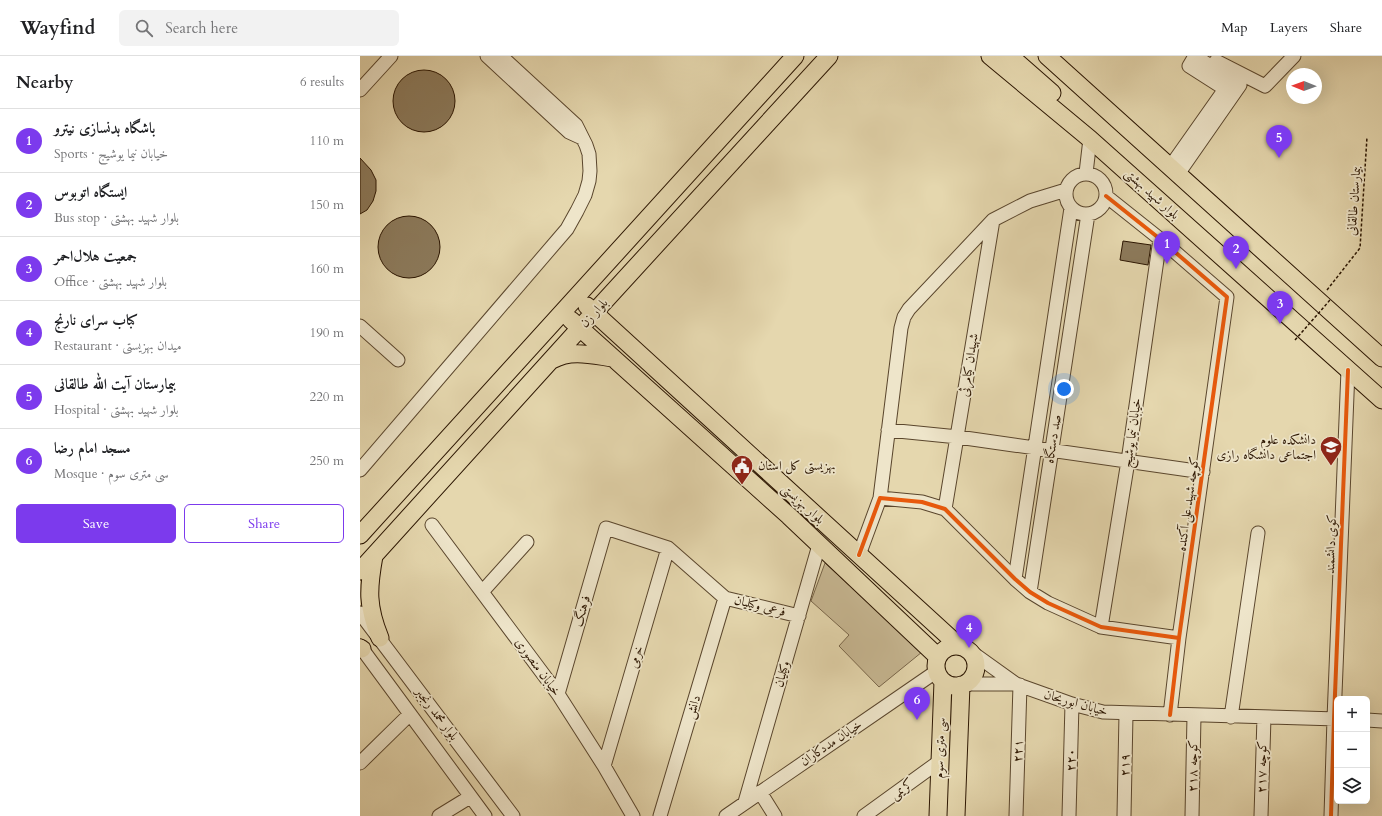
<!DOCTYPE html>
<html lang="en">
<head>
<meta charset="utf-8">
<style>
	:root { --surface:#fff; --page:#f2f2f2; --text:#202124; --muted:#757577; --line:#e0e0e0; --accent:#7c3aed }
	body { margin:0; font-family:Cardo,Amiri,serif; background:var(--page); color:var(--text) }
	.controls { position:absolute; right:12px; bottom:12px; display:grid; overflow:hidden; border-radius:6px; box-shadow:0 4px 16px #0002 }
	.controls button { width:36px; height:36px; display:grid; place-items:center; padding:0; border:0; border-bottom:1px solid var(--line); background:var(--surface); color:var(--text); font:20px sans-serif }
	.compass { position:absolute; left:926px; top:12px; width:36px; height:36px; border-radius:50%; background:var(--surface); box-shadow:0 4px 16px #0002; rotate:271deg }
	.you { position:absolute; left:704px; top:333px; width:14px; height:14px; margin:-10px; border:3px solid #fff; border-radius:50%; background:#1a73e8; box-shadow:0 0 0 6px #1a73e833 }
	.badge { display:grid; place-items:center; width:26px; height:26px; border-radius:50%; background:var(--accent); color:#fff; font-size:13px; font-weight:700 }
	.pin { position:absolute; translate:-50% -33px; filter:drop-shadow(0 1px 2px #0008) }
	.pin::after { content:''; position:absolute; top:21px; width:14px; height:12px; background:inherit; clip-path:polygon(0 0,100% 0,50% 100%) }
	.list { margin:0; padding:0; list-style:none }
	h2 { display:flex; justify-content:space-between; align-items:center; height:52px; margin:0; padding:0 16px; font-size:17px }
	h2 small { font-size:13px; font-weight:400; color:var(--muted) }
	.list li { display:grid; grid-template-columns:26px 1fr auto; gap:12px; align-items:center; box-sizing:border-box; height:64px; padding:0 16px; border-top:1px solid var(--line) }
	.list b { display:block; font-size:15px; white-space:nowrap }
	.list p { margin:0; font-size:13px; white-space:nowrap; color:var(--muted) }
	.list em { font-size:13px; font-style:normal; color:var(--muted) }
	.actions { display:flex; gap:8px; padding:12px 16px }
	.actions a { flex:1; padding:9px 0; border:1px solid var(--accent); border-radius:6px; text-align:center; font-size:14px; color:var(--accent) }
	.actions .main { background:var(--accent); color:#fff }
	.icon { flex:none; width:22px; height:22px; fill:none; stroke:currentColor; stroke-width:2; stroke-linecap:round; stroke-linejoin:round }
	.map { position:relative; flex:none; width:1022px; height:760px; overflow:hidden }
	header { display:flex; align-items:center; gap:24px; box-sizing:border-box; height:56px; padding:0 20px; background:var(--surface); border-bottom:1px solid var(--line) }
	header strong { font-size:19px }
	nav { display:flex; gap:22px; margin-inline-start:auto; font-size:14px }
	.search { width:280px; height:36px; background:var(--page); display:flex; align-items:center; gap:10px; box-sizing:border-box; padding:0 14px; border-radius:6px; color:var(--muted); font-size:15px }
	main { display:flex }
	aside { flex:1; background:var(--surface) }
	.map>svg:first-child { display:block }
	.green { fill:#c6b691; stroke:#79664a }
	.building { fill:#8c7a5b; stroke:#2c1602 }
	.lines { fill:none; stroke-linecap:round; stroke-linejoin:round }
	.minor-casing { stroke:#5a462d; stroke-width:15 }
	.major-casing { stroke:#2c1602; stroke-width:19 }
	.path { stroke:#2c1602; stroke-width:1.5; stroke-dasharray:3 2; stroke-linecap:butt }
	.minor { stroke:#eee5ca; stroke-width:13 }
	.major { stroke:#e5d7ae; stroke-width:17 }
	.path-bridge { stroke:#2c1602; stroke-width:1.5; stroke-dasharray:3 2; stroke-linecap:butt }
	.cycleway-casing { stroke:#eee5ca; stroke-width:6 }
	.cycleway { stroke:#e8590c; stroke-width:4 }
	.labels { text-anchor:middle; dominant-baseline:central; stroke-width:3.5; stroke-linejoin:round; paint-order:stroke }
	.street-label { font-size:13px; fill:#2c1602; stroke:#eee5ca }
	.poi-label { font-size:13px; fill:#2c1602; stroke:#eee5ca; text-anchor:end }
</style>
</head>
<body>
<header>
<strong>Wayfind</strong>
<div class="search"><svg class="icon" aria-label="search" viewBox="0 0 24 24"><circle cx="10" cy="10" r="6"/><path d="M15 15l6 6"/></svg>Search here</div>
<nav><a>Map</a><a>Layers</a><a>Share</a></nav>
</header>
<main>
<aside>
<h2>Nearby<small>6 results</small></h2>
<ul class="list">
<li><span class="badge">1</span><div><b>باشگاه بدنسازی نیترو</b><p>Sports · خیابان نیما یوشیج</p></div><em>110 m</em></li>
<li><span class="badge">2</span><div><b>ایستگاه اتوبوس</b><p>Bus stop · بلوار شهید بهشتی</p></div><em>150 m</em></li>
<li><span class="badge">3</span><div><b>جمعیت هلال‌احمر</b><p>Office · بلوار شهید بهشتی</p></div><em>160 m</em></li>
<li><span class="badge">4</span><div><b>کباب سرای نارنج</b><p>Restaurant · میدان بهزیستی</p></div><em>190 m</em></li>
<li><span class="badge">5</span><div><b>بیمارستان آیت الله طالقانی</b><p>Hospital · بلوار شهید بهشتی</p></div><em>220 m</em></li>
<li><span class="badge">6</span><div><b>مسجد امام رضا</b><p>Mosque · سی متری سوم</p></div><em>250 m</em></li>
</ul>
<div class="actions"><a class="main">Save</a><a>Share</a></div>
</aside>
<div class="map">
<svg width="1022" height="760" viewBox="0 0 1022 760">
	<rect width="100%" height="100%" fill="#e5d7ae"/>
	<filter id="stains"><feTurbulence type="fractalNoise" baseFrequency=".005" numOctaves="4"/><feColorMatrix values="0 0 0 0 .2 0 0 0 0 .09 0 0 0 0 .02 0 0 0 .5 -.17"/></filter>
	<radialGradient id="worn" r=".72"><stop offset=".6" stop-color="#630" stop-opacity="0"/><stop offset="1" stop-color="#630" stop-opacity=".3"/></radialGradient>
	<path class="green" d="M 465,507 L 562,596 L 519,631 L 479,590 L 489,579 L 451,545 Z"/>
	<path class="building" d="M33 45a31 31 0 1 1 62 0a31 31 0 1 1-62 0Z
		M 0,102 L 11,114 L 16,124 L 16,135 L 13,145 L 7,154 L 0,158 Z
		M18 191a31 31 0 1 1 62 0a31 31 0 1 1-62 0Z
		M 763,185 L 791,189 L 788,209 L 760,204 Z"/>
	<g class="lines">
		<g class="minor-casing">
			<path id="minor" d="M 127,0 L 209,76 L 222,82
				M 856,5 L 905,30 L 934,0
				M 0,34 L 31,0
				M 810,111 L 865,33 L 829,10 L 835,0 L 880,29 L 818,118
				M 726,117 L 730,83
				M706 138a20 20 0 1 1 40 0a20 20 0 1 1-40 0Z
				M 746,140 L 800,183 L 867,241 L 819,582 L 810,659
				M 0,270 L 38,304
				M 528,374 L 598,381 L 843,416
				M 0,414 L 207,173 L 217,155 L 225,139 L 229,125 L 230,115 L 229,98 L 226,89 L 216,69 L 141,0
				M 520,442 L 541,272 L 544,261 L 549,253 L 633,164 L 670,145 L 706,134
				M 585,453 L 633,164
				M 72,469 L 198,638 L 244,710 L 273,760
				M 499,499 L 520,442 L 562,446 L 585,453 L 655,523 L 670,536 L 688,547 L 741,571 L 819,582
				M 655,523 L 711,152
				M 122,536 L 167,486
				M 670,536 L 728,158
				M 0,557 L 153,760
				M 741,571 L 768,405 L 800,183
				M 0,590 L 125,760
				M 610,595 L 656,628 L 712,648 L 743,656 L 977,663
				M 604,628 L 656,628
				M 198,638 L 246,472 L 308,492 L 365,542 L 439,560
				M 871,661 L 898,477
				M 1007,664 L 1022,665
				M 0,707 L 49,659
				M 244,710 L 308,492
				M 400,736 L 415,760
				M 385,746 L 459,489
				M 79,760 L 110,741
				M 300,760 L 365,542
				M 366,760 L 577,615
				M 504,760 L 580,705
				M 656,760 L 660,629
				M 709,760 L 712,648
				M 764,760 L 766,658
				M 832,760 L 834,660
				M 901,760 L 904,661
				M 971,760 L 974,663 L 988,314"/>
		</g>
		<g class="major-casing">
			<path id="major" d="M 630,0 L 730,83 L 1022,344
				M 650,0 L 692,37
				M 687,0 L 1022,302
				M 227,250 L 599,590
				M 211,264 L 429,460 L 578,601
				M 192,304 C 211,293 232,299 253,302
				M 0,479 L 435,0
				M 14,500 C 8,533 7,550 20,582
				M 0,515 L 220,272 L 469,0
				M576 610a20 20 0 1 1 40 0a20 20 0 1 1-40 0Z
				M 0,592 L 2,593
				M 578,760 L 583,625
				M 596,760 L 601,629"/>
		</g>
		<path class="path" d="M 967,234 L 1000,192 L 1007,81"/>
		<use href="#minor" class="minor"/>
		<use href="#major" class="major"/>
		<path class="path-bridge" d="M 935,284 L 970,244"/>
		<g class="cycleway-casing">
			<path id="cycleway" d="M 746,140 L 800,183 L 867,241 L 819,582 L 810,659
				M 499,499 L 520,442 L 562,446 L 585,453 L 655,523 L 670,536 L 688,547 L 741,571 L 819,582
				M 971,760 L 974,663 L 988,314"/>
		</g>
		<use href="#cycleway" class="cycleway"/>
	</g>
	<defs>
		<g id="university-pin" transform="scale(1.15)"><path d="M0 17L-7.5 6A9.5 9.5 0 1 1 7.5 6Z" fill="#8f2418" stroke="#eee5ca"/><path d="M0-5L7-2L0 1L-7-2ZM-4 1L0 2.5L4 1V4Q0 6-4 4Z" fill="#fff"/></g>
		<g id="civic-pin" transform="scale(1.15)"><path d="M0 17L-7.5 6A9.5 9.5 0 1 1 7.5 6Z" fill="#8f2418" stroke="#eee5ca"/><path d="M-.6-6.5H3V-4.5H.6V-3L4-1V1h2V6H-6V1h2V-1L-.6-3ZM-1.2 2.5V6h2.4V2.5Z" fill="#fff"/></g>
	</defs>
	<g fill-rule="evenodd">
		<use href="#university-pin" x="971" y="391"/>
		<use href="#civic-pin" x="382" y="410"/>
	</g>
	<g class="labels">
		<g class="street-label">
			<text transform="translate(792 138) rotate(42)">بلوار شهید بهشتی</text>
			<text transform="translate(994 145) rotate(-86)">بیمارستان طالقانی</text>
			<text transform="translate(234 257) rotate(-47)">بلوار زن</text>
			<text transform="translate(609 309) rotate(-81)">شهیدان کیامرثی</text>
			<text transform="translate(772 377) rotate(-82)">خیابان نیما یوشیج</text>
			<text transform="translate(693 383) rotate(-81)">صد دستگاه</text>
			<text transform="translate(443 448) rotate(42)">بلوار بهزیستی</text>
			<text transform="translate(828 448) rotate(-82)">کوچه شهید علی آکنده</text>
			<text transform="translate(971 488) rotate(-88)">کوی دانشمند</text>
			<text transform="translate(400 550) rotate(14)">فرعی وکیلیان</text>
			<text transform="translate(222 555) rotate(-74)">فرهنگ</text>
			<text transform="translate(276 601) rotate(-74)">خرمی</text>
			<text transform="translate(178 611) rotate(54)">خیابان منصوری</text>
			<text transform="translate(422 618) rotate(-74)">وکیلیان</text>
			<text transform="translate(716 647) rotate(16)">خیابان ابوریحان</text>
			<text transform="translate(333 651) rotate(-73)">دانش</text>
			<text transform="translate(77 658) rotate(53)">بلوار محمد رنجبر</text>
			<text transform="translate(471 687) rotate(-34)">خیابان مددکاران</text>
			<text transform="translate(580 692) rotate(-88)">سی متری سوم</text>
			<text transform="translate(658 695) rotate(-88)">۲۲۱</text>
			<text transform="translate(711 704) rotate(-89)">۲۲۰</text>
			<text transform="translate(765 709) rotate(-89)">۲۱۹</text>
			<text transform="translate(833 710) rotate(-89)">کوچه ۲۱۸</text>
			<text transform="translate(902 711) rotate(-89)">کوچه ۲۱۷</text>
			<text transform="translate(542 733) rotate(-36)">کریمی</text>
		</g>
		<g class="poi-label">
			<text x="956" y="384">دانشکده علوم<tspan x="956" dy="15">اجتماعی دانشگاه رازی</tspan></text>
			<text x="398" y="410" text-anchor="start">بهزیستی کل استان</text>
		</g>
	</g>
	<rect width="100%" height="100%" filter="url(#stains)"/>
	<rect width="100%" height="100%" fill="url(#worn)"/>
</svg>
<div class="controls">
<button>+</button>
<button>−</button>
<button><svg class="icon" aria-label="layers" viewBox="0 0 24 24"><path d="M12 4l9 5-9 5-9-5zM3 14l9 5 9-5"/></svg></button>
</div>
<svg class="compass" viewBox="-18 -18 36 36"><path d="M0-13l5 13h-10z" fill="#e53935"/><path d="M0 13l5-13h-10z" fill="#757577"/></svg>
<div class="you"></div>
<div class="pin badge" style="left:807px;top:208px">1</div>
<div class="pin badge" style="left:876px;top:213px">2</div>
<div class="pin badge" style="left:920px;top:268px">3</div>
<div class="pin badge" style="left:609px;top:592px">4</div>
<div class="pin badge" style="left:919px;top:102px">5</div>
<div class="pin badge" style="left:557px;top:664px">6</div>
</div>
</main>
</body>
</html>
